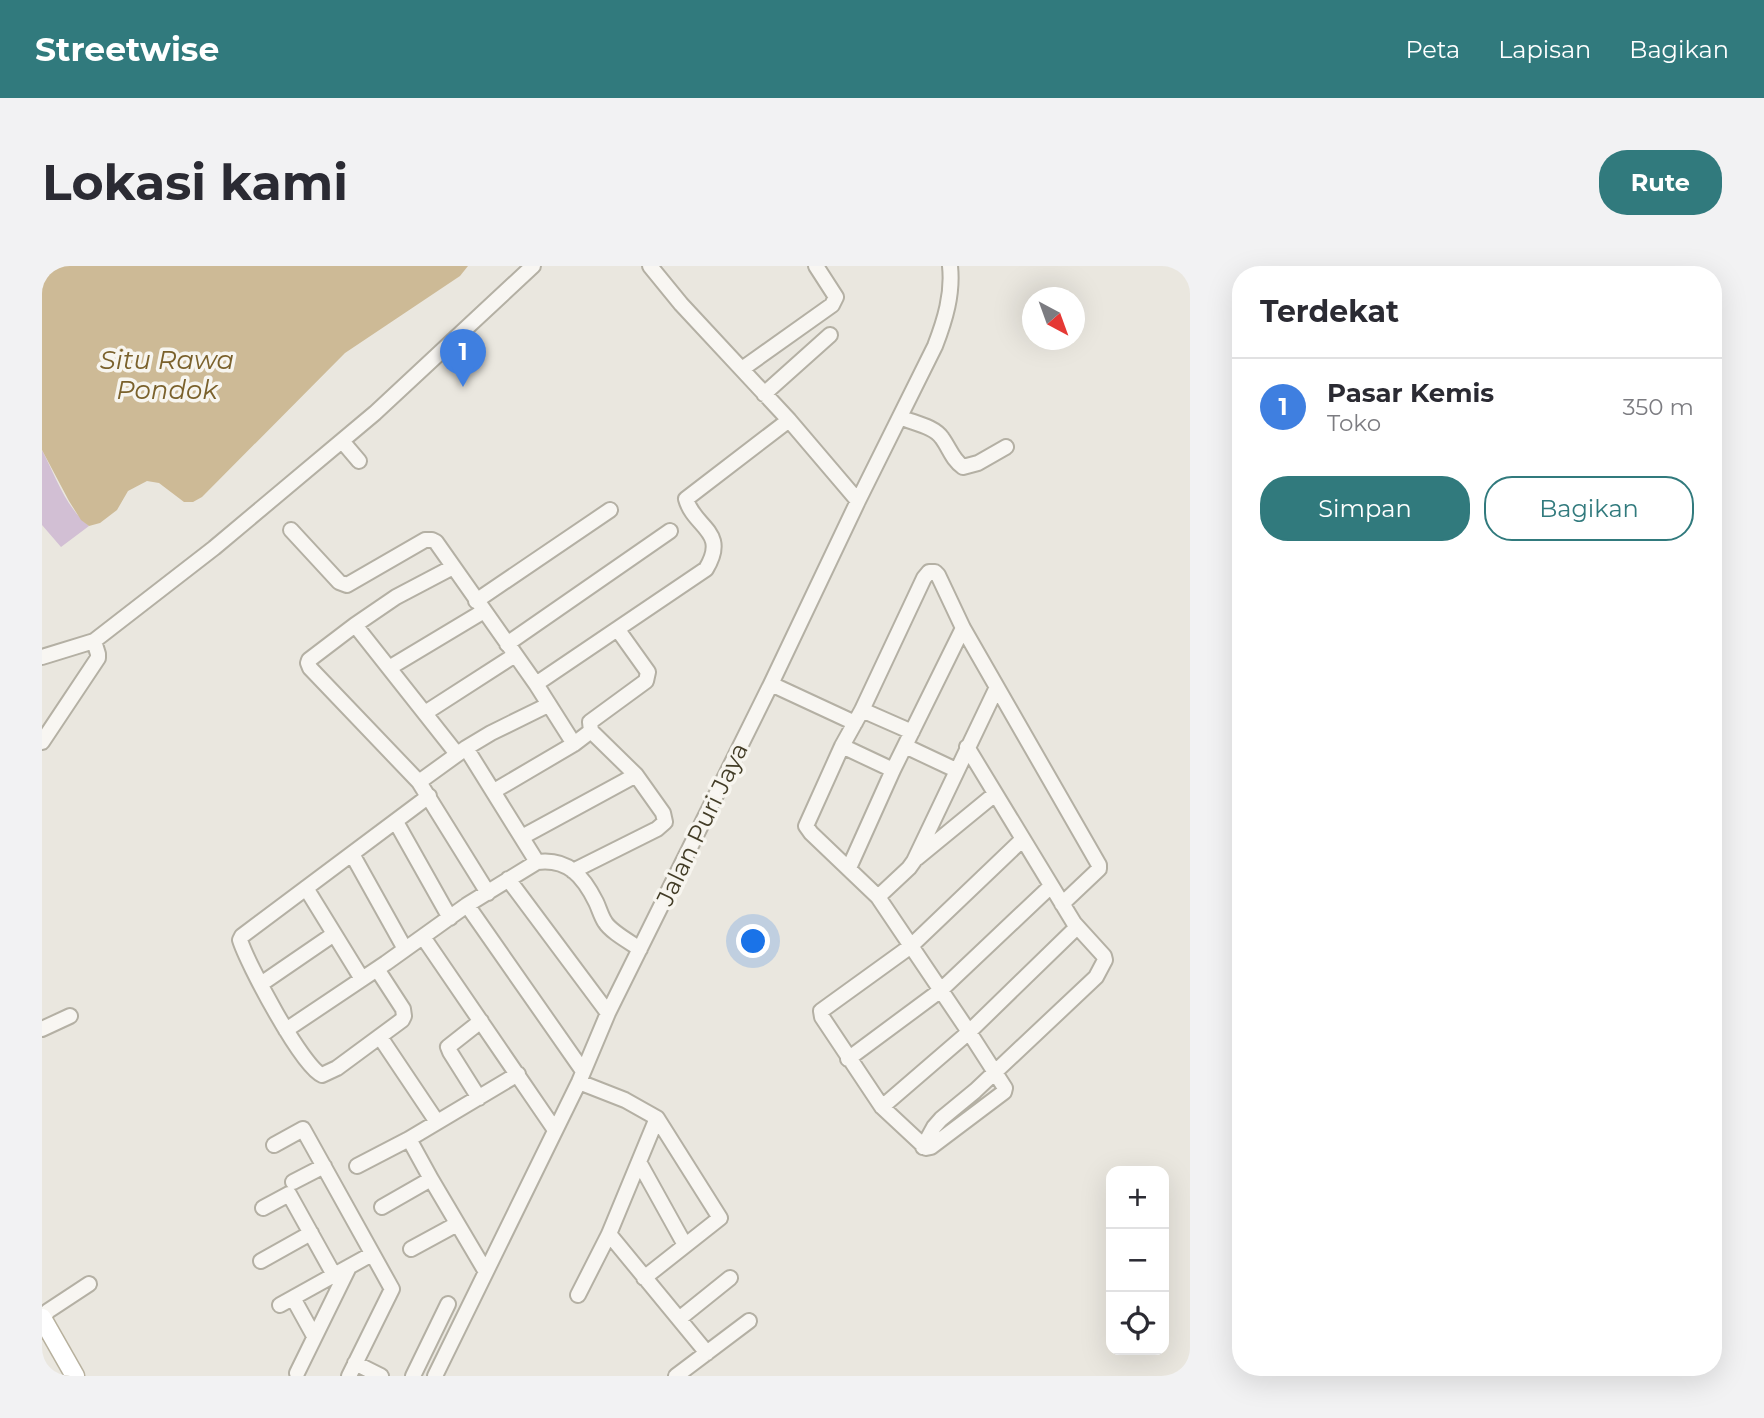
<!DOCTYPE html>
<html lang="id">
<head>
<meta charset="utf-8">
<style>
	:root { --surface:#fff; --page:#f2f2f3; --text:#2b2b33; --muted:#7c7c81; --line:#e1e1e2; --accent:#317a7d }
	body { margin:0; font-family:Montserrat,sans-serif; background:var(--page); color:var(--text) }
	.controls { position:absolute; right:21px; bottom:21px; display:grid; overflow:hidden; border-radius:14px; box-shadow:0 7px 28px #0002 }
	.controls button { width:63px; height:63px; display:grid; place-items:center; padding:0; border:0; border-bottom:2px solid var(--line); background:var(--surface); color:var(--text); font:35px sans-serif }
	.compass { position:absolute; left:980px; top:21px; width:63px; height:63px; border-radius:50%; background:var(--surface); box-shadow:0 7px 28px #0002; rotate:139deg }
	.you { position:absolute; left:712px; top:676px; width:24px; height:24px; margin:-18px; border:5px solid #fff; border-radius:50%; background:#1a73e8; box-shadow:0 0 0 10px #1a73e833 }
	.badge { display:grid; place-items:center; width:46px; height:46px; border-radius:50%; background:var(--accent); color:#fff; font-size:23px; font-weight:700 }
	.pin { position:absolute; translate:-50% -58px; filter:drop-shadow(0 2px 4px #0008) }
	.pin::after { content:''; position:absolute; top:37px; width:24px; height:21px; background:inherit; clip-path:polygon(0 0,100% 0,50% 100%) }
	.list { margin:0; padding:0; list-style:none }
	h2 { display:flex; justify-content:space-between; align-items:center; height:91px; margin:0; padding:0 28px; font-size:30px }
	h2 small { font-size:23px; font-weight:400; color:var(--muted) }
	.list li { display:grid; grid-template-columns:46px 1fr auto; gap:21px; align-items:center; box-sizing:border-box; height:98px; padding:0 28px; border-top:2px solid var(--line) }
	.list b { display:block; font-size:26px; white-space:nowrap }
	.list p { margin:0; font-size:23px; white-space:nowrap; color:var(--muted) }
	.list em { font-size:23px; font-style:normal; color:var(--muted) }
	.actions { display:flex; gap:14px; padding:21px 28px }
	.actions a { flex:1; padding:16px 0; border:2px solid var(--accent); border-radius:28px; text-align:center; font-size:24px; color:var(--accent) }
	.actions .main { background:var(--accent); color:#fff }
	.icon { flex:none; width:38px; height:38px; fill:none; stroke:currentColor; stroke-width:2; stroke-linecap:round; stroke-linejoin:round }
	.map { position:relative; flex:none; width:1148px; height:1110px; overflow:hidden; border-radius:28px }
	header { display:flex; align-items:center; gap:42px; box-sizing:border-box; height:98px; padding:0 35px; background:var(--accent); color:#fff }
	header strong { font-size:33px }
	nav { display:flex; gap:38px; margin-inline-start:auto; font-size:24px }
	.intro { display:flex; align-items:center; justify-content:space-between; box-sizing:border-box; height:168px; padding:0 42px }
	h1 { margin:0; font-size:49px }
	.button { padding:18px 32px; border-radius:28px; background:var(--accent); color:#fff; font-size:24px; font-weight:700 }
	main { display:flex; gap:42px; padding:0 42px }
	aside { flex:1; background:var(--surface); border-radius:28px; box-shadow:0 7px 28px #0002 }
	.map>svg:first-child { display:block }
	.grass { fill:#d2bfd4 }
	.water { fill:#cdba96 }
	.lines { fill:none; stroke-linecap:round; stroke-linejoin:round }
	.minor-casing { stroke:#b4b0a4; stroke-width:18 }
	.major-casing { stroke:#b7b09d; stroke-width:21 }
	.minor { stroke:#f8f6f2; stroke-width:14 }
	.major { stroke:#fff; stroke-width:18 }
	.labels { text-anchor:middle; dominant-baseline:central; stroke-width:7; stroke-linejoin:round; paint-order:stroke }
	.street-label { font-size:24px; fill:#423c26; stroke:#f7f5ef }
	.water-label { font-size:26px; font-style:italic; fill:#7a612c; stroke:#f7f5ef }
</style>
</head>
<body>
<header>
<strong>Streetwise</strong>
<nav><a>Peta</a><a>Lapisan</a><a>Bagikan</a></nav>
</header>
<div class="intro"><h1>Lokasi kami</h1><a class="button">Rute</a></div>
<main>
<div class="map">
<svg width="1148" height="1110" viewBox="0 0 1148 1110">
	<rect width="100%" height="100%" fill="#eae7df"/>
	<path class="grass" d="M 0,184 C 13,209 24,242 47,260 L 19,281 L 0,259 Z"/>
	<path class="water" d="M 0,0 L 426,0 L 418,10 L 303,87 L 160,231 L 151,236 L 142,236 L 117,217 L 105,215 L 86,225 L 75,244 L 58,257 L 47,260 L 39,254 L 27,235 L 0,184 Z"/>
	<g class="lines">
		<g class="minor-casing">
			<path id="minor" d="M 608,0 L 639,38 L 747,154 L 816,235
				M 700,103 L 790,39 L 794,31 L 774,0
				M 722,128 L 788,69
				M 858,151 C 871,157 892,160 900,172 C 908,183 910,193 921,201 L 936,197 L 964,181
				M 300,175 L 317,195
				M 249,264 L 297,316 L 305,319 L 383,274 L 390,274 L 394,276 L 494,418 L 532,478
				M 411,301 L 354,331 L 313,359 L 267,394 L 266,397 L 268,402 L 377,516 L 446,627
				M 434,335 L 568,244
				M 313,359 L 415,488
				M 465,378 L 628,265
				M 0,391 L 52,375 L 172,282 L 333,147 L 491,0
				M 347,402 L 442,345
				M 494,418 L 664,303 C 687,265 652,262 644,233 L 747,154
				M 729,418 L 813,457
				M 820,444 L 870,466
				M 383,447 L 473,389
				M 0,476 L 56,392 L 56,388 L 52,375
				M 800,480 L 851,504
				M 863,480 L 914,504
				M 424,482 L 495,596
				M 377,516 L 424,482 L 449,467 L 506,439
				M 452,525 L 532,478 L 549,465 L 548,456 L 604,415 L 606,406 L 576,364
				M 354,556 L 408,652
				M 480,571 L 594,509
				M 981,573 L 869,680 L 779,745 L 780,751 L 840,841 L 884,882 L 889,881 L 962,826 L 963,822 L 927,766 L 836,631 L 769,567 L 764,560 L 800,480 L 820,444 L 882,312 L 887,306 L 893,306 L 896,309 L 921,362 L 1057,599 L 1057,603 L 1020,638
				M 310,588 L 363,683
				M 875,592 L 953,528
				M 807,602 L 851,504 L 921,362
				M 531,605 L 615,563 L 623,556 L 621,547 L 594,509 L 549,465
				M 466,613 L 566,747
				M 264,622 L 320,713
				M 836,631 L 867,602 L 872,595 L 955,421
				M 425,639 L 541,805
				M 381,671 L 513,864
				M 335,703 L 361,743 L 362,750 L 360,754 L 295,802 L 280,809 C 260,801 205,697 198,674 L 200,670 L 387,530
				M 219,718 L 292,668
				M 0,763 L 28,750
				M 244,764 L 344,697 L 425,639 L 495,596 C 526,592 541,610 554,636 C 557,642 559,650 563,656 C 569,666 588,676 598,683
				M 338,771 L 395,856
				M 806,793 L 899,724 L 1009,620
				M 537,816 L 583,834 L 615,852 L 678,952 L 602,1012
				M 437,832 L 408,786 L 406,781 L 439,755
				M 840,841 L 927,766 L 1035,661
				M 367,873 L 389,913 L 444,1006
				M 232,879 L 261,863 L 350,1023 L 307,1110
				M 881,881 L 892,861 L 899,853 L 933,825 L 1054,711 L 1063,694 L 1062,690 L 1032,657 L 925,481
				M 597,896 L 643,979
				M 315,900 L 367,873 L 476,808
				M 251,916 L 282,900
				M 340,941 L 389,913
				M 221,942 L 247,928 L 292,1009
				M 567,968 L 665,1087
				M 369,983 L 415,958
				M 219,995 L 269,967
				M 536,1029 L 567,968 L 615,852
				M 251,1032 L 272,1070
				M 238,1039 L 330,988
				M 0,1053 L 6,1045 L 47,1018
				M 637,1053 L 688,1012
				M 313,1097 L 339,1110
				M 255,1107 L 307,1001
				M 371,1110 L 406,1038
				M 393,1110 L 537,816 L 566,747 L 729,418 L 816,235 L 893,80 C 903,54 911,28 908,0
				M 634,1110 L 707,1055"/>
		</g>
		<g class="major-casing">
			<path id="major" d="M 0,1052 L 33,1110"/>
		</g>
		<use href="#minor" class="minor"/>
		<use href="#major" class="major"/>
	</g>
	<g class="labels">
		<g class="street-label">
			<text transform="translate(660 558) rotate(-64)">Jalan Puri Jaya</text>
		</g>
		<g class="water-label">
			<text x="125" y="94">Situ Rawa<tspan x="125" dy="30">Pondok</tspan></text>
		</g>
	</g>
</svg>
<div class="controls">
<button>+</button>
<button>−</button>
<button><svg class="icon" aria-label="locate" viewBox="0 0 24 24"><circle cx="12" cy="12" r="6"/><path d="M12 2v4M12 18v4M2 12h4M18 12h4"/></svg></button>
</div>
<svg class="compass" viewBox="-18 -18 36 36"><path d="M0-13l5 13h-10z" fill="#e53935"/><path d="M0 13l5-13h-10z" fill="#7c7c81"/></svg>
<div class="you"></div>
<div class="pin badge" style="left:421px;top:121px;background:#3f7fe0">1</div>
</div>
<aside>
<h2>Terdekat<small></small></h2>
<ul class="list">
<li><span class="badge" style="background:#3f7fe0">1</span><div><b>Pasar Kemis</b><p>Toko</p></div><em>350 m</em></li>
</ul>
<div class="actions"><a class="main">Simpan</a><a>Bagikan</a></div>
</aside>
</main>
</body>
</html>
